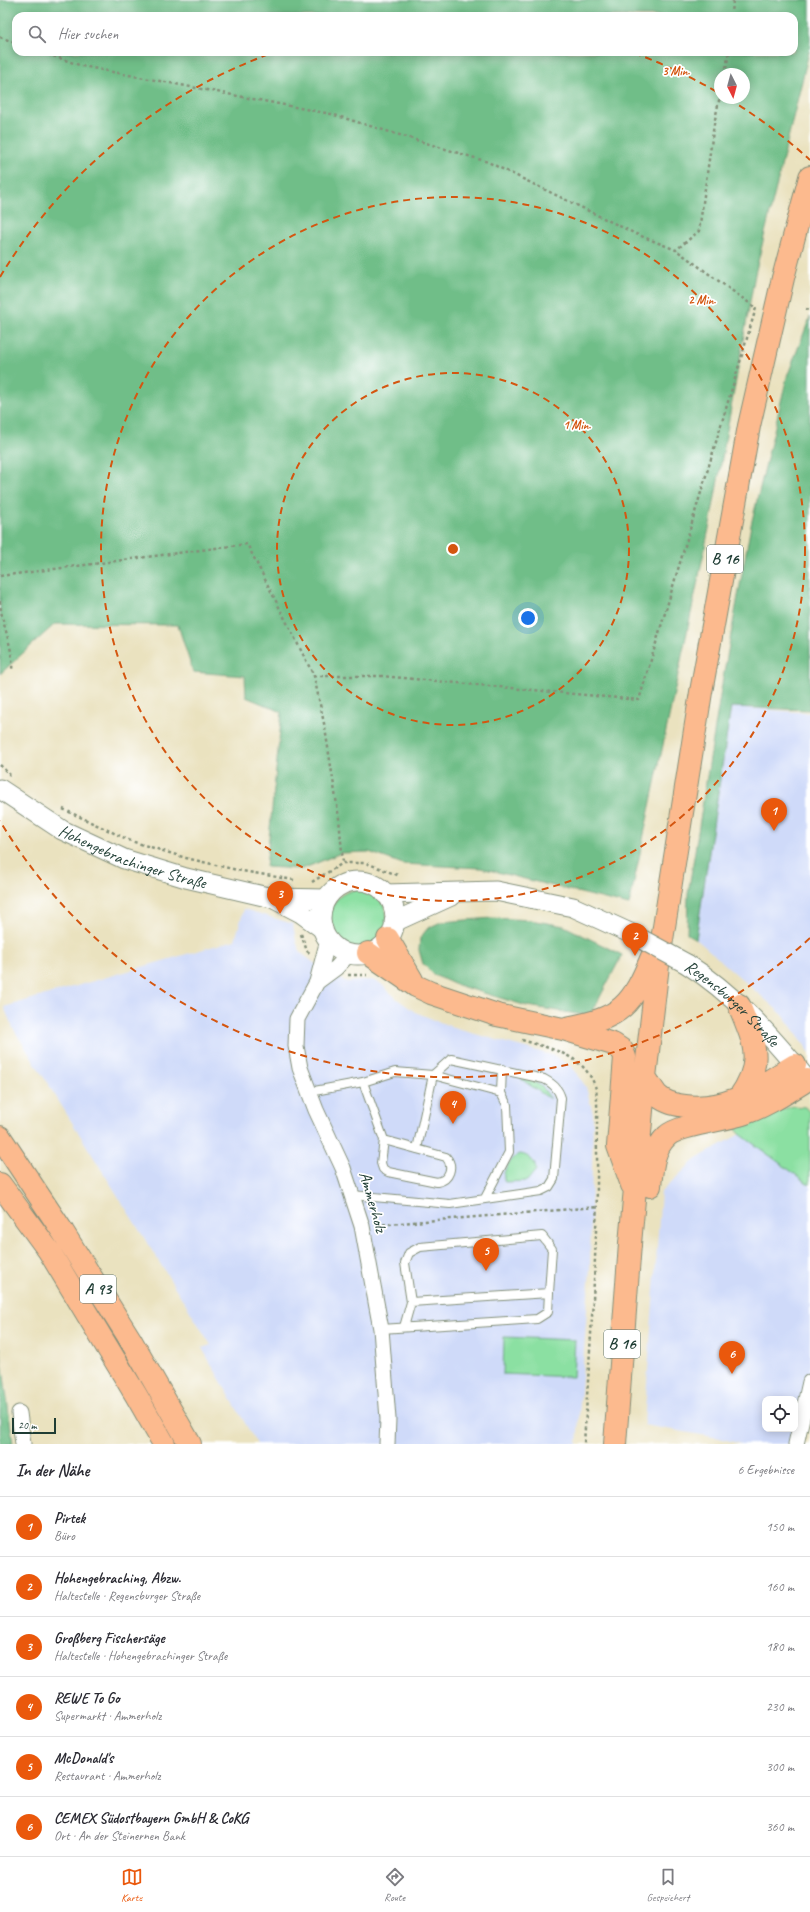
<!DOCTYPE html>
<html lang="de">
<head>
<meta charset="utf-8">
<style>
	:root { --surface:#fff; --page:#f2f2f3; --text:#2b2b33; --muted:#7c7c81; --line:#e1e1e2; --accent:#ea580c }
	body { margin:0; font-family:Caveat,sans-serif; background:var(--page); color:var(--text) }
	.controls { position:absolute; right:12px; bottom:12px; display:grid; overflow:hidden; border-radius:8px; box-shadow:0 2px 10px #0003 }
	.controls button { width:36px; height:36px; display:grid; place-items:center; padding:0; border:0; border-bottom:1px solid var(--line); background:var(--surface); color:var(--text); font:20px sans-serif }
	.compass { position:absolute; left:714px; top:68px; width:36px; height:36px; border-radius:50%; background:var(--surface); box-shadow:0 2px 10px #0003; rotate:174deg }
	.scale { position:absolute; left:12px; bottom:10px; width:44px; box-sizing:border-box; padding-left:4px; border:2px solid #1f3d34; border-top:0; font-size:11px; line-height:14px; white-space:nowrap; color:#1f3d34; -webkit-text-stroke:3px #fff; paint-order:stroke }
	.you { position:absolute; left:528px; top:618px; width:14px; height:14px; margin:-10px; border:3px solid #fff; border-radius:50%; background:#1a73e8; box-shadow:0 0 0 6px #1a73e833 }
	.badge { display:grid; place-items:center; width:26px; height:26px; border-radius:50%; background:var(--accent); color:#fff; font-size:13px; font-weight:700 }
	.pin { position:absolute; translate:-50% -33px; filter:drop-shadow(0 1px 2px #0008) }
	.pin::after { content:''; position:absolute; top:21px; width:14px; height:12px; background:inherit; clip-path:polygon(0 0,100% 0,50% 100%) }
	.list { margin:0; padding:0; list-style:none }
	h2 { display:flex; justify-content:space-between; align-items:center; height:52px; margin:0; padding:0 16px; font-size:17px }
	h2 small { font-size:13px; font-weight:400; color:var(--muted) }
	.list li { display:grid; grid-template-columns:26px 1fr auto; gap:12px; align-items:center; box-sizing:border-box; height:60px; padding:0 16px; border-top:1px solid var(--line) }
	.list b { display:block; font-size:15px; white-space:nowrap }
	.list p { margin:0; font-size:13px; white-space:nowrap; color:var(--muted) }
	.list em { font-size:13px; font-style:normal; color:var(--muted) }
	.icon { flex:none; width:22px; height:22px; fill:none; stroke:currentColor; stroke-width:2; stroke-linecap:round; stroke-linejoin:round }
	.map { position:relative; flex:none; width:810px; height:1444px; overflow:hidden }
	.search { position:absolute; background:var(--surface); box-shadow:0 2px 10px #0003; left:12px; right:12px; top:12px; height:44px; display:flex; align-items:center; gap:10px; box-sizing:border-box; padding:0 14px; border-radius:12px; color:var(--muted); font-size:15px }
	.sheet { height:412px; background:var(--surface) }
	nav { display:flex; justify-content:space-around; align-items:center; box-sizing:border-box; height:56px; border-top:1px solid var(--line); background:var(--surface); font-size:11px; color:var(--muted) }
	nav a { display:grid; justify-items:center; gap:2px }
	nav .on { color:var(--accent) }
	.map>svg:first-child { display:block }
	.built { fill:#cfdaf9; fill-rule:evenodd }
	.green { fill:#8be0a2; stroke:#558e6b }
	.forest { fill:#70be88; stroke:#487e5e; fill-rule:evenodd }
	.lines { fill:none; stroke-linecap:round; stroke-linejoin:round }
	.service-casing { stroke:#84907a; stroke-width:10 }
	.minor-casing { stroke:#84907a; stroke-width:17 }
	.tertiary-casing { stroke:#84907a; stroke-width:21 }
	.primary-casing { stroke:#84907a; stroke-width:24 }
	.trunk-casing { stroke:#84907a; stroke-width:24 }
	.motorway-casing { stroke:#84907a; stroke-width:24 }
	.path { stroke:#84907a; stroke-width:2.5; stroke-dasharray:3 3; stroke-linecap:butt }
	.service { stroke:#fff; stroke-width:8 }
	.minor { stroke:#fff; stroke-width:15 }
	.tertiary { stroke:#fff; stroke-width:19 }
	.primary { stroke:#fcba8e; stroke-width:22 }
	.trunk { stroke:#fcba8e; stroke-width:22 }
	.motorway { stroke:#fcba8e; stroke-width:22 }
	.tertiary-bridge-casing { stroke:#84907a; stroke-width:21; stroke-linecap:butt }
	.tertiary-bridge { stroke:#fff; stroke-width:19 }
	.ring { fill:none; stroke:#d45610; stroke-width:2; stroke-dasharray:7 5 }
	.labels { text-anchor:middle; dominant-baseline:central; stroke-width:3.5; stroke-linejoin:round; paint-order:stroke }
	.shield { fill:#fff; stroke:#627771; stroke-width:1 }
	.shield-label { font-size:16px; font-weight:bold; fill:#1f3d34 }
	.street-label { font-size:17px; fill:#1f3d34; stroke:#fff }
	.centre { fill:#d45610; stroke:#fff; stroke-width:2 }
	.ring-label { font-size:12px; text-anchor:middle; font-weight:bold; fill:#d45610; stroke:#fff; stroke-width:3.5; stroke-linejoin:round; paint-order:stroke }
</style>
</head>
<body>
<div class="map">
<svg width="810" height="1444" viewBox="0 0 810 1444">
	<rect width="100%" height="100%" fill="#fff"/>
	<filter id="ink" filterUnits="userSpaceOnUse"><feTurbulence type="fractalNoise" baseFrequency=".025" numOctaves="2"/><feDisplacementMap in="SourceGraphic" scale="8" xChannelSelector="R" yChannelSelector="G"/><feConvolveMatrix kernelMatrix="1 2 1 2 8 2 1 2 1" color-interpolation-filters="sRGB"/></filter>
	<filter id="wash" filterUnits="userSpaceOnUse"><feTurbulence type="fractalNoise" baseFrequency=".012" numOctaves="4" result="noise"/><feDisplacementMap in="SourceGraphic" scale="16" xChannelSelector="R" yChannelSelector="G"/><feGaussianBlur stdDeviation="0.9" result="paint"/><feColorMatrix in="noise" values="0 0 0 0 0 0 0 0 0 0 0 0 0 0 0 0 0 1.4 0 .05"/><feComposite in="paint" operator="in"/></filter>
	<g filter="url(#wash)">
		<rect width="100%" height="100%" fill="#eae2bf"/>
		<path class="built" d="M 731,707 L 810,713 L 810,1053 L 783,1015 L 696,939 Z
			M 244,909 L 293,924 L 296,942 L 301,953 L 325,971 L 347,982 L 372,980 L 380,983 L 397,999 L 415,1012 L 457,1029 L 555,1056 L 573,1068 L 586,1087 L 593,1114 L 590,1269 L 577,1444 L 257,1444 L 202,1348 L 211,1345 L 13,1028 L 4,1007 L 235,940 Z
			M 740,1134 L 810,1185 L 810,1382 L 796,1444 L 741,1444 L 719,1438 L 644,1425 L 661,1192 L 696,1159 ZM 765,1399 L 795,1399 L 795,1429 L 765,1429 Z"/>
		<path class="green" d="M329 919a29 29 0 1 1 58 0a29 29 0 1 1-58 0Z
			M 521,1079 C 535,1081 544,1085 550,1099 Z
			M 793,1106 L 805,1107 L 810,1113 L 810,1185 L 740,1134 L 735,1128 L 747,1121 Z
			M 520,1154 C 529,1155 535,1161 536,1170 L 527,1181 L 505,1182 C 500,1172 511,1158 520,1154 Z
			M 504,1337 L 575,1340 L 573,1377 L 503,1374 Z"/>
		<path class="forest" d="M 0,0 L 810,0 L 810,48 L 755,274 L 711,519 L 629,905 L 481,868 L 403,864 L 369,852 L 341,853 L 302,869 L 266,867 L 282,712 L 246,697 L 245,676 L 193,672 L 178,625 L 55,624 L 0,674 ZM 16,16 L 794,16 L 794,52 L 16,52 ZM 720,74 L 744,74 L 744,98 L 720,98 Z
			M 810,317 L 810,710 L 731,707 L 696,939 L 687,934 L 688,894 L 722,684 L 751,525 L 787,377 Z
			M 492,918 L 530,920 L 564,926 L 622,955 L 590,1016 L 527,1006 L 454,984 L 434,975 L 423,964 L 419,950 L 420,938 L 428,928 L 441,922 Z
			M 0,1347 L 13,1444 L 0,1444 Z"/>
	</g>
	<g filter="url(#ink)">
		<g class="lines">
			<g class="service-casing">
				<path id="service" d="M 363,1082 L 384,1140 L 381,1163 L 383,1169 L 388,1172 L 437,1182 C 450,1180 454,1166 446,1157 L 384,1140
					M 309,1092 L 363,1082 L 395,1072 L 433,1075 L 451,1059 L 544,1079 C 553,1084 558,1088 561,1098 L 554,1179 L 549,1187 L 541,1191 L 450,1204 L 352,1195
					M 417,1149 L 433,1075 L 501,1093
					M 485,1198 L 509,1152 L 507,1105 L 501,1093 L 502,1069
					M 411,1302 L 405,1263 L 409,1253 L 420,1247 L 542,1236 L 552,1249 L 549,1293
					M 381,1329 L 537,1319 L 548,1312 L 549,1293 L 411,1302 L 404,1327"/>
			</g>
			<g class="minor-casing">
				<path id="minor" d="M 328,940 L 317,982 L 297,1019 L 296,1046 L 300,1068 L 316,1110 L 343,1168 L 362,1226 L 381,1329 L 388,1419 L 387,1444
					M 317,982 L 336,968 L 349,954
					M 19,1413 L 23,1444
					M 796,1444 L 810,1382"/>
			</g>
			<g class="tertiary-casing">
				<g id="tertiary">
					<path id="s1" d="M 0,789 L 62,830 L 124,859 L 186,878 L 272,898 L 326,899"/>
					<circle cx="358" cy="918" r="37"/>
					<path d="M 385,894 L 496,891 L 573,907 L 630,933"/>
					<path d="M 276,900 L 301,913 L 323,929"/>
					<path d="M 394,922 L 451,896"/>
					<path id="s2" d="M 687,964 C 733,993 770,1035 804,1076"/>
				</g>
			</g>
			<g class="primary-casing">
				<path id="primary" d="M 615,1444 L 630,1244"/>
			</g>
			<g class="trunk-casing">
				<path id="trunk" d="M 388,939 L 412,980
					M 368,953 L 416,986 L 431,993 L 497,1015 L 563,1029 L 613,1044 L 622,1050 L 625,1057 L 618,1146 L 632,1185
					M 566,1028 C 622,1018 632,1006 653,954
					M 645,1077 C 649,1083 653,1090 657,1095 C 664,1102 676,1105 685,1106 C 731,1111 758,1087 795,1065
					M 739,1098 C 765,1061 754,1043 739,1005
					M 650,1186 C 652,1168 653,1149 667,1136 C 678,1125 726,1120 743,1114 C 766,1106 786,1093 807,1080
					M 630,1244 L 645,1077 L 658,965 L 701,692 L 749,426 L 783,278 L 810,177"/>
			</g>
			<g class="motorway-casing">
				<path id="motorway" d="M 0,1137 L 63,1232 L 130,1339 L 190,1444
					M 0,1184 L 49,1251 L 136,1395 L 164,1444"/>
			</g>
			<path class="path" d="M 732,16 L 733,0
				M 0,37 L 16,43
				M 42,52 L 82,66 L 331,114 L 488,162 L 636,234 L 676,250 L 699,231 L 714,124 L 720,96
				M 725,74 L 729,52
				M 806,309 L 810,310
				M 0,576 L 247,544 L 314,676 L 325,728 L 339,818 L 343,863
				M 0,601 C 1,625 14,646 12,670
				M 314,676 L 382,676 L 639,700 L 756,308 L 676,250
				M 0,765 L 10,775
				M 63,809 L 131,841 L 186,858 L 237,870 L 294,880
				M 312,882 L 343,863 L 366,863 L 400,876
				M 301,934 L 307,951 L 311,954
				M 348,975 L 367,975
				M 522,1040 C 551,1049 583,1054 595,1086 C 599,1095 596,1137 597,1150 C 598,1248 590,1346 584,1444
				M 377,1225 L 597,1207"/>
			<use href="#service" class="service"/>
			<use href="#minor" class="minor"/>
			<use href="#tertiary" class="tertiary"/>
			<use href="#primary" class="primary"/>
			<use href="#trunk" class="trunk"/>
			<use href="#motorway" class="motorway"/>
			<g class="tertiary-bridge-casing">
				<path id="tertiary-bridge" d="M 630,933 L 687,964"/>
			</g>
			<use href="#tertiary-bridge" class="tertiary-bridge"/>
		</g>
	</g>
	<g class="ring">
		<circle cx="453" cy="549" r="176"/>
		<circle cx="453" cy="549" r="352"/>
		<path d="M810 938A528 528 0 0 1 0 821M0 277A528 528 0 0 1 272 53M634 53A528 528 0 0 1 717 92M729 99A528 528 0 0 1 810 160"/>
	</g>
	<g class="labels">
		<g class="shield">
			<rect x="707" y="545" width="36" height="28" rx="3"/>
			<rect x="80" y="1275" width="36" height="28" rx="3"/>
			<rect x="604" y="1330" width="36" height="28" rx="3"/>
		</g>
		<g class="shield-label">
			<text x="725" y="559">B 16</text>
			<text x="98" y="1289">A 93</text>
			<text x="622" y="1344">B 16</text>
		</g>
		<g class="street-label">
			<text stroke="none"><textPath href="#s1" startOffset="150">Hohengebrachinger Straße</textPath></text>
			<text stroke="none"><textPath href="#s2" startOffset="60">Regensburger Straße</textPath></text>
			<text transform="translate(373 1202) rotate(74)">Ammerholz</text>
		</g>
	</g>
	<circle cx="453" cy="549" r="6" class="centre"/>
	<g class="ring-label">
		<text x="676" y="75">3 Min.</text>
		<text x="702" y="304">2 Min.</text>
		<text x="577" y="429">1 Min.</text>
	</g>
</svg>
<div class="controls">
<button><svg class="icon" aria-label="locate" viewBox="0 0 24 24"><circle cx="12" cy="12" r="6"/><path d="M12 2v4M12 18v4M2 12h4M18 12h4"/></svg></button>
</div>
<svg class="compass" viewBox="-18 -18 36 36"><path d="M0-13l5 13h-10z" fill="#e53935"/><path d="M0 13l5-13h-10z" fill="#7c7c81"/></svg>
<div class="scale">20 m</div>
<div class="you"></div>
<div class="pin badge" style="left:774px;top:831px">1</div>
<div class="pin badge" style="left:635px;top:956px">2</div>
<div class="pin badge" style="left:280px;top:914px">3</div>
<div class="pin badge" style="left:453px;top:1124px">4</div>
<div class="pin badge" style="left:486px;top:1271px">5</div>
<div class="pin badge" style="left:732px;top:1374px">6</div>
<div class="search"><svg class="icon" aria-label="search" viewBox="0 0 24 24"><circle cx="10" cy="10" r="6"/><path d="M15 15l6 6"/></svg>Hier suchen</div>
</div>
<section class="sheet">
<h2>In der Nähe<small>6 Ergebnisse</small></h2>
<ul class="list">
<li><span class="badge">1</span><div><b>Pirtek</b><p>Büro</p></div><em>150 m</em></li>
<li><span class="badge">2</span><div><b>Hohengebraching, Abzw.</b><p>Haltestelle · Regensburger Straße</p></div><em>160 m</em></li>
<li><span class="badge">3</span><div><b>Großberg Fischersäge</b><p>Haltestelle · Hohengebrachinger Straße</p></div><em>180 m</em></li>
<li><span class="badge">4</span><div><b>REWE To Go</b><p>Supermarkt · Ammerholz</p></div><em>230 m</em></li>
<li><span class="badge">5</span><div><b>McDonald's</b><p>Restaurant · Ammerholz</p></div><em>300 m</em></li>
<li><span class="badge">6</span><div><b>CEMEX Südostbayern GmbH &amp; CoKG</b><p>Ort · An der Steinernen Bank</p></div><em>360 m</em></li>
</ul>
</section>
<nav>
<a class="on"><svg class="icon" aria-label="map" viewBox="0 0 24 24"><path d="M3 6l6-2 6 2 6-2v14l-6 2-6-2-6 2zM9 4v14M15 6v14"/></svg>Karte</a>
<a><svg class="icon" aria-label="directions" viewBox="0 0 24 24"><path d="M12 3l9 9-9 9-9-9zM9 14v-3h6M13 9l2 2-2 2"/></svg>Route</a>
<a><svg class="icon" aria-label="saved" viewBox="0 0 24 24"><path d="M7 4h10v16l-5-4-5 4z"/></svg>Gespeichert</a>
</nav>
</body>
</html>
